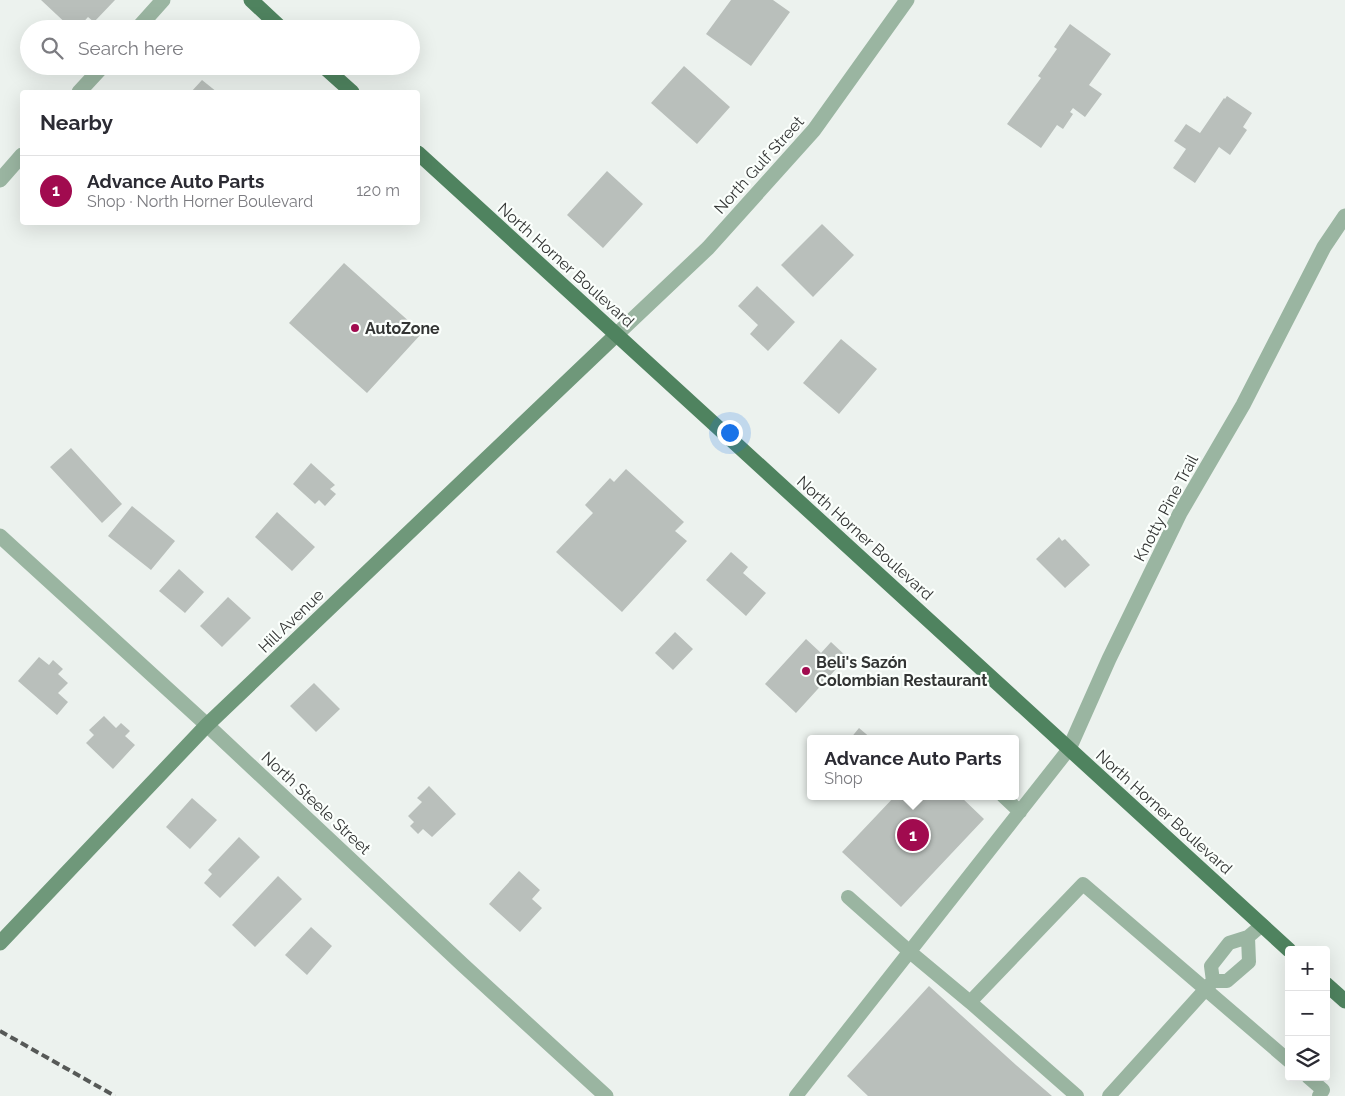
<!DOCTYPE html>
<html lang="en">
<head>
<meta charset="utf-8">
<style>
	:root { --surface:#fff; --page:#f2f2f3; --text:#2b2b33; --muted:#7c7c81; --line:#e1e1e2; --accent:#a10b4f }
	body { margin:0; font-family:Raleway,sans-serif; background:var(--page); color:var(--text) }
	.controls { position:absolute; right:15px; bottom:15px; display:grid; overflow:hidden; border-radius:5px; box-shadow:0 5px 20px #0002 }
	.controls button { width:45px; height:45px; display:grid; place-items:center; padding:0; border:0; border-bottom:1px solid var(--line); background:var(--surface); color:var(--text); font:25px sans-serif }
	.you { position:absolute; left:729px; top:432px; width:18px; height:18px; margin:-12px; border:4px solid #fff; border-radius:50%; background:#1a73e8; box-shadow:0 0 0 8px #1a73e833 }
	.badge { display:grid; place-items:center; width:32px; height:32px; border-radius:50%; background:var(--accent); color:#fff; font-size:16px; font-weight:700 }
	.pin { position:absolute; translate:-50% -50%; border:2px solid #fff; box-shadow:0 1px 5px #0006 }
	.popup { position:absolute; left:807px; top:735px; width:212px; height:65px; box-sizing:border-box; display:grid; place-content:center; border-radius:5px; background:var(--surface); filter:drop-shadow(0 1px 4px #0005); font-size:16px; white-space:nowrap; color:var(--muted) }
	.popup b { font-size:19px; color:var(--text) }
	.popup::after { content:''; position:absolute; left:50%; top:100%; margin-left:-10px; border:10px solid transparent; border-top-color:var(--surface) }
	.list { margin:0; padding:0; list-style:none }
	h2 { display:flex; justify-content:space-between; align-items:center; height:65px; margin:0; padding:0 20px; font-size:21px }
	h2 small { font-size:16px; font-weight:400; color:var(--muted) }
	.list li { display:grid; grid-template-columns:32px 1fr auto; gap:15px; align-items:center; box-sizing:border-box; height:70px; padding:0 20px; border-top:1px solid var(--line) }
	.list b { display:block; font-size:19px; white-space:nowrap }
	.list p { margin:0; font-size:16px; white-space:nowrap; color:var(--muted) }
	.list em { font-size:16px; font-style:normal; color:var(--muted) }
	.icon { flex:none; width:28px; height:28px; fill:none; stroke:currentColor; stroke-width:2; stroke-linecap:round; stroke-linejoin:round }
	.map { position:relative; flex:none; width:1345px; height:1096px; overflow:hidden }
	.search { position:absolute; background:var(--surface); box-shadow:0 5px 20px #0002; left:20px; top:20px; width:400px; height:55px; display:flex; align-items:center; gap:12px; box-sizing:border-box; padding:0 18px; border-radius:28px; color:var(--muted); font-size:19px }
	.panel { position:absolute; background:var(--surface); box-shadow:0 5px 20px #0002; left:20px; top:90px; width:400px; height:135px; border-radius:5px }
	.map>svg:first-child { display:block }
	.building { fill:#b9bfbb }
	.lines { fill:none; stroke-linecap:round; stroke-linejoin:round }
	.lane { stroke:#9ab5a1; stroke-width:14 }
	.street { stroke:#9ab5a1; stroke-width:15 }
	.secondary { stroke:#6f987a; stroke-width:15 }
	.primary { stroke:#4f835f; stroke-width:15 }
	.rail { stroke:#565957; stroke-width:4; stroke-dasharray:8 4; stroke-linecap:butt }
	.poi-dot { fill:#a10b4f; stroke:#fbfffc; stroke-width:2 }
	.labels { text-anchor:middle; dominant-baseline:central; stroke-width:4.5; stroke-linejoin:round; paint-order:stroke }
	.street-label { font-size:16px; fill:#333534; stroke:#fbfffc }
	.poi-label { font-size:16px; font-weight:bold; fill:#333534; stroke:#fbfffc; text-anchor:start }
</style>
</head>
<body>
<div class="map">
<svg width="1345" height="1096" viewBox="0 0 1345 1096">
	<rect width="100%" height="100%" fill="#ecf2ee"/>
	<path class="building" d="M 41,0 L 115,0 L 94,22 L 88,17 L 77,29 L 72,29 Z
		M 731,0 L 773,0 L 790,12 L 751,66 L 706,34 Z
		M 1070,24 L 1111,54 L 1089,85 L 1102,94 L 1085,117 L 1073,108 L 1070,112 L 1073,114 L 1063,129 L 1057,125 L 1041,148 L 1007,124 L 1041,78 L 1038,76 L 1057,49 L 1054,47 Z
		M 684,66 L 730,107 L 697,144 L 651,103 Z
		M 202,80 L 217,92 L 191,92 Z
		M 1227,96 L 1252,113 L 1243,127 L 1247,130 L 1230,155 L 1219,147 L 1195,183 L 1173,168 L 1186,149 L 1174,141 L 1186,124 L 1200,133 L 1224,98 L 1225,99 Z
		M 607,171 L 643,204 L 603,248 L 567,215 Z
		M 822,224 L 854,255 L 813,297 L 781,265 Z
		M 344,263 L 422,333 L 367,393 L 289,323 Z
		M 757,286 L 795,322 L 768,351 L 750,334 L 758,325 L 738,306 Z
		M 841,339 L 877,369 L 839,414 L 803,383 Z
		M 71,448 L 122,504 L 102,523 L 50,467 Z
		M 311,463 L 335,485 L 330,489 L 336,494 L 325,506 L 319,500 L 315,504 L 293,484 Z
		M 626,469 L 684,522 L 675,531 L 687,541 L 622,612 L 556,552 L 593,513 L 585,505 L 610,478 L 614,482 Z
		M 132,506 L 175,541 L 151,570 L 108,536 Z
		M 277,512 L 315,547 L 292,571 L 255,537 Z
		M 1059,537 L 1062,541 L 1065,539 L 1090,565 L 1065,588 L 1036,559 Z
		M 731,552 L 748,567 L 743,573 L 766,593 L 746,616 L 706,580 Z
		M 179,569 L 204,592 L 185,613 L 159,591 Z
		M 228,597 L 251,618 L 222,647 L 200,626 Z
		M 675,632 L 693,649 L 673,670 L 655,653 Z
		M 806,639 L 821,653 L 831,642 L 847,657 L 796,713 L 765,684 Z
		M 39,657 L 49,665 L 53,660 L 63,669 L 58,674 L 68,683 L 58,693 L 68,702 L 57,715 L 18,681 Z
		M 314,683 L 340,709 L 316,732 L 290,706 Z
		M 104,716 L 116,728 L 121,723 L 130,731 L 125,736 L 135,745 L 113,769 L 86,743 L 94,735 L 89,730 Z
		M 859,728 L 872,739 L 850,739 Z
		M 429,786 L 456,814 L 432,837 L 423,829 L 418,834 L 410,826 L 414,822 L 408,816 L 422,802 L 417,798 Z
		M 895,796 L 960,796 L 984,819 L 901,907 L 842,852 Z
		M 192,798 L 217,820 L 190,849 L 166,827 Z
		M 239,837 L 260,857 L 220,898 L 204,883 L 212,874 L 208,870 Z
		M 519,871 L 540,890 L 532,899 L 542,908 L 520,932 L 489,904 Z
		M 278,876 L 302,899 L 255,947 L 232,925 Z
		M 311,927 L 332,946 L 307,975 L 285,955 Z
		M 929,986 L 1016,1065 L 1052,1096 L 868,1096 L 847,1076 Z"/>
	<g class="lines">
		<path class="lane" d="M 1003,796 L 1020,812
			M 848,897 L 910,952 L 970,1002
			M 1248,937 L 1249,962 L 1227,981 L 1213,981 L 1211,966 L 1229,943 L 1248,937 L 1262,925
			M 1308,1077 L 1323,1090 L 1319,1096
			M 796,1096 L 1069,749
			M 1077,1096 L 970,1002 L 1083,884 L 1289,1061
			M 1109,1096 L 1213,981"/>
		<path class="street" d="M 137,29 L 163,0
			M 79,92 L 103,66
			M 0,180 L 22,155
			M 616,335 L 708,248 L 814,130 L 907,0
			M 0,536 L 207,725 L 463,965 L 606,1096
			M 1069,749 L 1109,659 L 1180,513 L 1243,405 L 1324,247 L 1345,216"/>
		<path class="secondary" d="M 0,943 L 207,725 L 616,335"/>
		<path class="primary" d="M 251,0 L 282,29
			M 323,66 L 352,92
			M 418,153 L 1289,950
			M 1326,984 L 1345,1001"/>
		<path class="rail" d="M 0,1031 L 115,1096"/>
	</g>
	<g class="poi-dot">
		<circle cx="355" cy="328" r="5"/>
		<circle cx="806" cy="671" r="5"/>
	</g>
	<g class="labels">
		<g class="street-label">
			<text transform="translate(759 165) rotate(-48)">North Gulf Street</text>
			<text transform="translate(566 265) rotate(42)">North Horner Boulevard</text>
			<text transform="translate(1166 508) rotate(-62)">Knotty Pine Trail</text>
			<text transform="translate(865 538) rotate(42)">North Horner Boulevard</text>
			<text transform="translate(291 621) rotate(-44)">Hill Avenue</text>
			<text transform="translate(316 803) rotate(43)">North Steele Street</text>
			<text transform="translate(1164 812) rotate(42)">North Horner Boulevard</text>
		</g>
		<g class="poi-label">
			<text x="365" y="328">AutoZone</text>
			<text x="816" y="662">Beli's Sazón<tspan x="816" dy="18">Colombian Restaurant</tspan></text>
		</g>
	</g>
</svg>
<div class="controls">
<button>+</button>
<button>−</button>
<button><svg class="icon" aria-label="layers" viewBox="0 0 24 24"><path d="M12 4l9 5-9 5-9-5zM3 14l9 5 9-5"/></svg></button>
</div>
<div class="you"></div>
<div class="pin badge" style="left:913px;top:835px">1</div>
<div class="popup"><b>Advance Auto Parts</b>Shop</div>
<div class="search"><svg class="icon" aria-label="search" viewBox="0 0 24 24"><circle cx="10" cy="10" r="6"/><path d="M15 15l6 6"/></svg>Search here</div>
<section class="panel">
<h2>Nearby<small></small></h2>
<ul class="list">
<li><span class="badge">1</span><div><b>Advance Auto Parts</b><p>Shop · North Horner Boulevard</p></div><em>120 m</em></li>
</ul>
</section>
</div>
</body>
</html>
